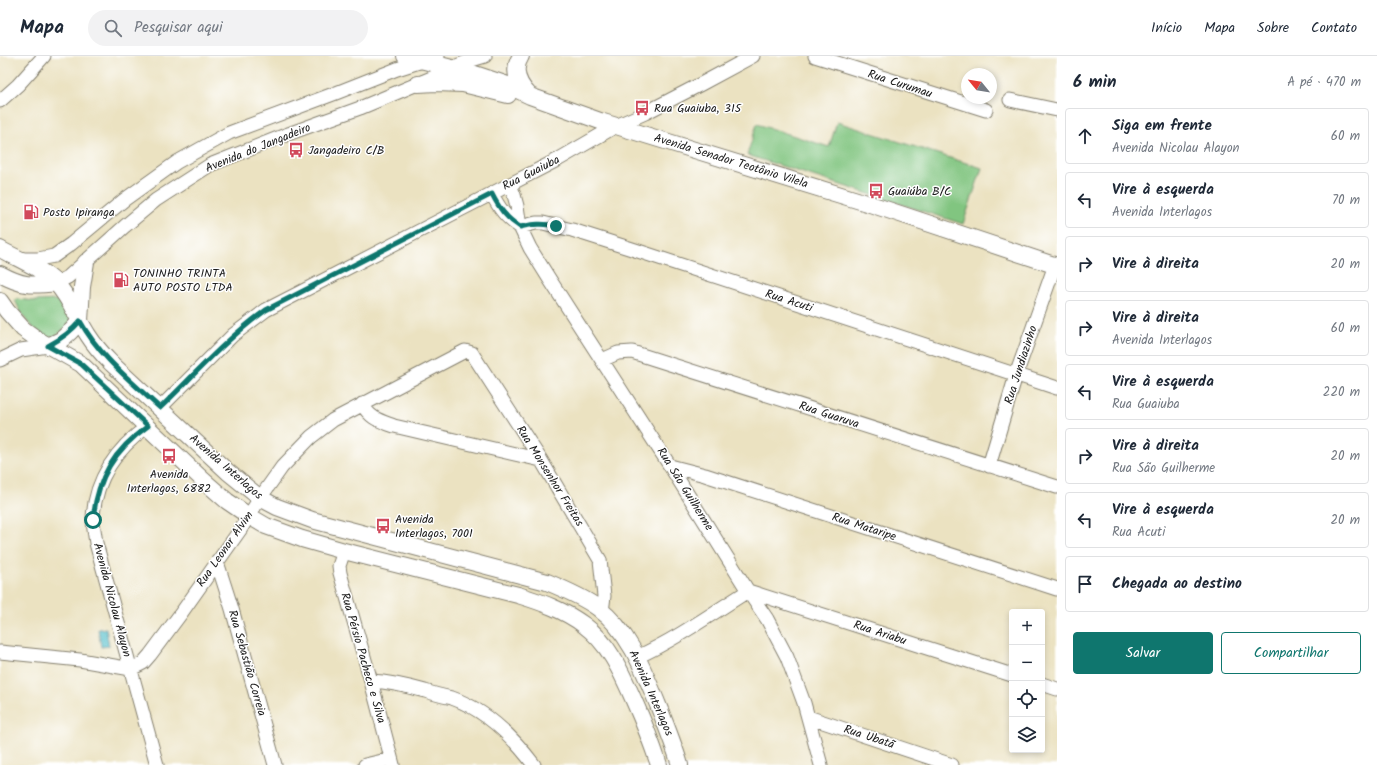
<!DOCTYPE html>
<html lang="pt">
<head>
<meta charset="utf-8">
<style>
	:root { --surface:#fff; --page:#f2f2f3; --text:#1f2937; --muted:#747a83; --line:#e0e1e3; --accent:#0f766e }
	body { margin:0; font-family:Kalam,sans-serif; background:var(--page); color:var(--text) }
	.controls { position:absolute; right:12px; bottom:12px; display:grid; overflow:hidden; border-radius:4px; box-shadow:0 2px 6px #0003 }
	.controls button { width:36px; height:36px; display:grid; place-items:center; padding:0; border:0; border-bottom:1px solid var(--line); background:var(--surface); color:var(--text); font:20px sans-serif }
	.compass { position:absolute; left:961px; top:12px; width:36px; height:36px; border-radius:50%; background:var(--surface); box-shadow:0 2px 6px #0003; rotate:300deg }
	.stop { position:absolute; width:12px; height:12px; margin:-9px; border:3px solid #0f766e; border-radius:50%; background:#fff }
	.stop.end { background:#0f766e; border-color:#fff; box-shadow:0 1px 4px #0008 }
	.list { margin:0; padding:0; list-style:none }
	h2 { display:flex; justify-content:space-between; align-items:center; height:52px; margin:0; padding:0 16px; font-size:17px }
	h2 small { font-size:13px; font-weight:400; color:var(--muted) }
	.list li { display:grid; grid-template-columns:26px 1fr auto; gap:12px; align-items:center; box-sizing:border-box; height:56px; margin:0 8px 8px; padding:0 8px; border:1px solid var(--line); border-radius:4px }
	.list b { display:block; font-size:15px; white-space:nowrap }
	.list p { margin:0; font-size:13px; white-space:nowrap; color:var(--muted) }
	.list em { font-size:13px; font-style:normal; color:var(--muted) }
	.actions { display:flex; gap:8px; padding:12px 16px }
	.actions a { flex:1; padding:9px 0; border:1px solid var(--accent); border-radius:4px; text-align:center; font-size:14px; color:var(--accent) }
	.actions .main { background:var(--accent); color:#fff }
	.icon { flex:none; width:22px; height:22px; fill:none; stroke:currentColor; stroke-width:2; stroke-linecap:round; stroke-linejoin:round }
	.map { position:relative; flex:none; width:1057px; height:709px; overflow:hidden }
	header { display:flex; align-items:center; gap:24px; box-sizing:border-box; height:56px; padding:0 20px; background:var(--surface); border-bottom:1px solid var(--line) }
	header strong { font-size:19px }
	nav { display:flex; gap:22px; margin-inline-start:auto; font-size:14px }
	.search { width:280px; height:36px; background:var(--page); display:flex; align-items:center; gap:10px; box-sizing:border-box; padding:0 14px; border-radius:22px; color:var(--muted); font-size:15px }
	main { display:flex }
	aside { flex:1; background:var(--surface) }
	.map>svg:first-child { display:block }
	.green { fill:#81c580; stroke:#4e704e }
	.water { fill:#4ebcc8; stroke:#356c72 }
	.lines { fill:none; stroke-linecap:round; stroke-linejoin:round }
	.minor-casing { stroke:#847f6e; stroke-width:15 }
	.major-casing { stroke:#847f6e; stroke-width:18 }
	.minor { stroke:#fff; stroke-width:13 }
	.major { stroke:#fff; stroke-width:16 }
	.route { stroke:#0f766e; stroke-width:5 }
	.labels { text-anchor:middle; dominant-baseline:central; stroke-width:3; stroke-linejoin:round; paint-order:stroke }
	.street-label { font-size:12px; fill:#1c1c1c; stroke:#fff }
	.poi-label { font-size:12px; fill:#1c1c1c; stroke:#fff; text-anchor:start }
</style>
</head>
<body>
<header>
<strong>Mapa</strong>
<div class="search"><svg class="icon" aria-label="search" viewBox="0 0 24 24"><circle cx="10" cy="10" r="6"/><path d="M15 15l6 6"/></svg>Pesquisar aqui</div>
<nav><a>Início</a><a>Mapa</a><a>Sobre</a><a>Contato</a></nav>
</header>
<main>
<div class="map">
<svg width="1057" height="709" viewBox="0 0 1057 709">
	<rect width="100%" height="100%" fill="#fff"/>
	<filter id="ink" filterUnits="userSpaceOnUse"><feTurbulence type="fractalNoise" baseFrequency=".025" numOctaves="2"/><feDisplacementMap in="SourceGraphic" scale="8" xChannelSelector="R" yChannelSelector="G"/><feConvolveMatrix kernelMatrix="1 2 1 2 8 2 1 2 1" color-interpolation-filters="sRGB"/></filter>
	<filter id="wash" filterUnits="userSpaceOnUse"><feTurbulence type="fractalNoise" baseFrequency=".012" numOctaves="4" result="noise"/><feDisplacementMap in="SourceGraphic" scale="16" xChannelSelector="R" yChannelSelector="G"/><feGaussianBlur stdDeviation="0.9" result="paint"/><feColorMatrix in="noise" values="0 0 0 0 0 0 0 0 0 0 0 0 0 0 0 0 0 1.4 0 .05"/><feComposite in="paint" operator="in"/></filter>
	<g filter="url(#wash)">
		<rect width="100%" height="100%" fill="#ebe2c1"/>
		<path class="green" d="M 837,66 L 982,112 L 963,168 L 747,99 L 757,68 L 829,91 Z
			M 17,243 L 35,245 L 58,244 L 62,246 L 72,267 L 52,283 C 31,274 24,264 15,244 Z"/>
		<path class="water" d="M 106,572 L 109,590 L 101,591 L 98,573 Z"/>
	</g>
	<g filter="url(#ink)">
		<g class="lines">
			<g class="minor-casing">
				<path id="minor" d="M 815,0 L 986,54
					M 1010,44 L 1057,54
					M 0,45 L 18,29 L 44,0
					M 510,129 L 514,139 L 517,150 L 520,171 L 530,192 L 550,224 L 670,410 L 748,535 L 767,563 L 787,601 L 804,647 L 821,709
					M 492,138 C 499,152 506,162 520,171
					M 520,171 L 536,167 L 543,167 L 572,174 L 632,193 L 1057,332
					M 19,203 L 38,203 L 54,200 L 71,188 L 124,144 L 177,106 L 229,77 L 336,37 L 397,13 L 438,0
					M 56,227 L 68,221 L 125,170 L 156,144 L 210,109 L 288,78 L 360,52 L 441,18 C 455,10 470,4 485,0
					M 0,304 L 21,294 L 48,290
					M 602,304 L 618,297 L 632,296 L 1057,431
					M 362,348 C 371,363 378,364 394,370 L 541,404
					M 160,352 L 233,279 L 266,254 L 559,103 L 616,70 L 645,57 L 701,28 L 753,0
					M 148,370 C 117,392 95,423 93,462 C 93,470 95,479 96,487 L 157,709
					M 670,410 L 705,419 L 1057,533
					M 989,410 L 1016,319 L 1055,209
					M 344,495 L 339,510 L 340,517 L 371,625 L 393,709
					M 217,506 L 232,553 L 275,709
					M 0,596 L 80,604 L 131,613 L 143,607 L 150,599 L 182,556 L 240,474 L 260,442 L 282,411 L 311,381 L 333,364 L 465,295 L 472,297 L 475,302 L 541,404 L 600,504 L 604,540 L 602,556
					M 637,601 C 675,584 713,557 748,535 L 1012,619
					M 371,625 C 390,626 407,630 425,635 C 434,638 443,640 452,642 C 486,654 513,681 534,709
					M 1042,628 L 1057,633
					M 808,661 L 952,709
					M 365,709 L 391,703"/>
			</g>
			<g class="major-casing">
				<path id="major" d="M 405,0 L 475,18 L 505,28 L 530,40 L 600,65 L 870,148 L 1057,210
					M 521,0 C 511,15 519,29 530,40
					M 418,28 L 436,27 L 463,28 L 508,39
					M 0,193 C 18,203 41,212 56,227 C 70,242 77,262 88,279 C 95,290 103,299 112,308 L 228,416 L 260,442 L 277,451 L 312,464 L 547,526 C 564,533 583,541 598,552 C 629,575 644,615 658,649 C 666,669 674,689 680,709
					M 0,218 C 22,230 31,230 56,227
					M 0,245 L 7,255 L 23,273 L 40,285 L 81,308 L 203,424 L 227,445 L 249,460 L 266,470 L 302,483 L 344,495 L 518,539 C 541,546 564,554 584,569 C 610,588 622,618 635,647 C 644,667 652,688 659,709
					M 48,290 L 61,284 L 71,275 L 80,265 L 82,231 L 86,206"/>
			</g>
			<use href="#minor" class="minor"/>
			<use href="#major" class="major"/>
		</g>
	</g>
	<g class="lines" filter="url(#ink)">
		<path class="route" d="M 93,464 C 97,422 114,394 148,370 L 81,308 L 48,290 C 61,283 71,276 80,265 C 100,301 130,324 160,352 C 195,318 226,283 266,254 L 492,138 C 499,152 506,162 520,171 C 534,168 542,167 556,170"/>
	</g>
	<defs>
		<g id="bus-bare" transform="scale(1.2)"><path d="M-5-6H5V4H4V6H2V4H-2V6H-4V4H-5ZM-3.5-4V0h7V-4ZM-3.5 1.2v1.5H-2V1.2ZM2 1.2v1.5H3.5V1.2Z" fill="#d1495b" stroke="#fff" stroke-width="2.5" paint-order="stroke"/></g>
		<g id="fuel-bare" transform="scale(1.2)"><path d="M-5.5-6h7V0h2V4h1.3V-2.5L3-4.5l.8-.8L6-3V5H2.5V1h-1V6h-7ZM-4.2-4.7v3.2H.2V-4.7Z" fill="#d1495b" stroke="#fff" stroke-width="2.5" paint-order="stroke"/></g>
	</defs>
	<g fill-rule="evenodd">
		<use href="#bus-bare" x="642" y="52"/>
		<use href="#bus-bare" x="296" y="94"/>
		<use href="#bus-bare" x="876" y="135"/>
		<use href="#fuel-bare" x="31" y="156"/>
		<use href="#fuel-bare" x="121" y="224"/>
		<use href="#bus-bare" x="169" y="400"/>
		<use href="#bus-bare" x="383" y="470"/>
	</g>
	<g class="labels">
		<g class="street-label">
			<text transform="translate(900 28) rotate(18)">Rua Curumau</text>
			<text transform="translate(258 92) rotate(-22)">Avenida do Jangadeiro</text>
			<text transform="translate(731 105) rotate(17)">Avenida Senador Teotônio Vilela</text>
			<text transform="translate(531 117) rotate(-27)">Rua Guaiuba</text>
			<text transform="translate(789 245) rotate(18)">Rua Acuti</text>
			<text transform="translate(1021 309) rotate(-72)">Rua Jundiazinho</text>
			<text transform="translate(829 359) rotate(18)">Rua Guaruva</text>
			<text transform="translate(226 411) rotate(41)">Avenida Interlagos</text>
			<text transform="translate(550 420) rotate(58)">Rua Monsenhor Freitas</text>
			<text transform="translate(685 433) rotate(58)">Rua São Guilherme</text>
			<text transform="translate(864 471) rotate(18)">Rua Mataripe</text>
			<text transform="translate(225 493) rotate(-55)">Rua Leonor Alvim</text>
			<text transform="translate(112 544) rotate(75)">Avenida Nicolau Alayon</text>
			<text transform="translate(880 577) rotate(18)">Rua Ariabu</text>
			<text transform="translate(363 602) rotate(74)">Rua Pérsio Pacheco e Silva</text>
			<text transform="translate(247 607) rotate(74)">Rua Sebastião Correia</text>
			<text transform="translate(651 637) rotate(66)">Avenida Interlagos</text>
			<text transform="translate(869 681) rotate(18)">Rua Ubatã</text>
		</g>
		<g class="poi-label">
			<text x="654" y="52">Rua Guaiuba, 315</text>
			<text x="308" y="94">Jangadeiro C/B</text>
			<text x="888" y="135">Guaiúba B/C</text>
			<text x="43" y="156">Posto Ipiranga</text>
			<text x="133" y="217">TONINHO TRINTA<tspan x="133" dy="14">AUTO POSTO LTDA</tspan></text>
			<text x="169" y="418" text-anchor="middle">Avenida<tspan x="169" dy="14">Interlagos, 6882</tspan></text>
			<text x="395" y="463">Avenida<tspan x="395" dy="14">Interlagos, 7001</tspan></text>
		</g>
	</g>
</svg>
<div class="controls">
<button>+</button>
<button>−</button>
<button><svg class="icon" aria-label="locate" viewBox="0 0 24 24"><circle cx="12" cy="12" r="6"/><path d="M12 2v4M12 18v4M2 12h4M18 12h4"/></svg></button>
<button><svg class="icon" aria-label="layers" viewBox="0 0 24 24"><path d="M12 4l9 5-9 5-9-5zM3 14l9 5 9-5"/></svg></button>
</div>
<svg class="compass" viewBox="-18 -18 36 36"><path d="M0-13l5 13h-10z" fill="#e53935"/><path d="M0 13l5-13h-10z" fill="#747a83"/></svg>
<div class="stop" style="left:93px;top:464px"></div>
<div class="stop end" style="left:556px;top:170px"></div>
</div>
<aside>
<h2>6 min<small>A pé · 470 m</small></h2>
<ul class="list">
<li><svg class="icon" aria-label="ahead" viewBox="0 0 24 24"><path d="M12 20V5M6 11l6-6 6 6"/></svg><div><b>Siga em frente</b><p>Avenida Nicolau Alayon</p></div><em>60 m</em></li>
<li><svg class="icon" aria-label="left" viewBox="0 0 24 24"><path d="M17 20v-9H6M10 6l-5 5 5 5"/></svg><div><b>Vire à esquerda</b><p>Avenida Interlagos</p></div><em>70 m</em></li>
<li><svg class="icon" aria-label="right" viewBox="0 0 24 24"><path d="M7 20v-9h11M14 6l5 5-5 5"/></svg><div><b>Vire à direita</b></div><em>20 m</em></li>
<li><svg class="icon" aria-label="right" viewBox="0 0 24 24"><path d="M7 20v-9h11M14 6l5 5-5 5"/></svg><div><b>Vire à direita</b><p>Avenida Interlagos</p></div><em>60 m</em></li>
<li><svg class="icon" aria-label="left" viewBox="0 0 24 24"><path d="M17 20v-9H6M10 6l-5 5 5 5"/></svg><div><b>Vire à esquerda</b><p>Rua Guaiuba</p></div><em>220 m</em></li>
<li><svg class="icon" aria-label="right" viewBox="0 0 24 24"><path d="M7 20v-9h11M14 6l5 5-5 5"/></svg><div><b>Vire à direita</b><p>Rua São Guilherme</p></div><em>20 m</em></li>
<li><svg class="icon" aria-label="left" viewBox="0 0 24 24"><path d="M17 20v-9H6M10 6l-5 5 5 5"/></svg><div><b>Vire à esquerda</b><p>Rua Acuti</p></div><em>20 m</em></li>
<li><svg class="icon" aria-label="arrive" viewBox="0 0 24 24"><path d="M6 21V4h12l-3 4 3 4H6"/></svg><div><b>Chegada ao destino</b></div></li>
</ul>
<div class="actions"><a class="main">Salvar</a><a>Compartilhar</a></div>
</aside>
</main>
</body>
</html>
